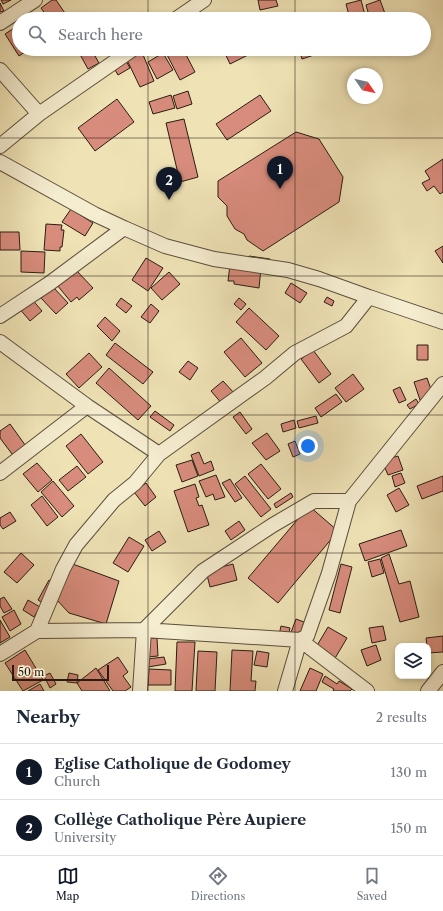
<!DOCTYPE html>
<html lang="en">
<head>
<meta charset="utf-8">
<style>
	:root { --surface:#fff; --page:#f2f2f3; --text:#1f2937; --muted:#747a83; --line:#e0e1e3; --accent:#111827 }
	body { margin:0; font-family:"Libre Caslon Text",serif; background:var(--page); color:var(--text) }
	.controls { position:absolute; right:12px; bottom:12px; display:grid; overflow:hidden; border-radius:8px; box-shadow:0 2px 6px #0003 }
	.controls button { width:36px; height:36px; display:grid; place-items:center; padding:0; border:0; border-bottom:1px solid var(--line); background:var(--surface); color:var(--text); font:20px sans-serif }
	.compass { position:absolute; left:347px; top:68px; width:36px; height:36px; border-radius:50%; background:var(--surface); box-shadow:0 2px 6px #0003; rotate:124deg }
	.scale { position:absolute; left:12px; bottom:10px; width:97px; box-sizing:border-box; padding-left:4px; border:2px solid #2a1c13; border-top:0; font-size:11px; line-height:14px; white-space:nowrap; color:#2a1c13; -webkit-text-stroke:3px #f5edd0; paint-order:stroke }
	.you { position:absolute; left:308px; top:446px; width:14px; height:14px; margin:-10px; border:3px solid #fff; border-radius:50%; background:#1a73e8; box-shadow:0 0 0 6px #1a73e833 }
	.badge { display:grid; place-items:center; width:26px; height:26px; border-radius:50%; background:var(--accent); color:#fff; font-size:13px; font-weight:700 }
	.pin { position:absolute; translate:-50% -33px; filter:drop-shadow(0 1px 2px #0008) }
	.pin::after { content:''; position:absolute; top:21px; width:14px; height:12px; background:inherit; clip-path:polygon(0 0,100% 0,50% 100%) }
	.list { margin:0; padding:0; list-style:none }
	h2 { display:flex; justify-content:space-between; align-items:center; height:52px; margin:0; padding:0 16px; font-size:17px }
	h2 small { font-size:13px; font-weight:400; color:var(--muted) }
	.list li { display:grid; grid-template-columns:26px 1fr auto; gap:12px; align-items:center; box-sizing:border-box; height:56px; padding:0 16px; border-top:1px solid var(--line) }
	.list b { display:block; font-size:15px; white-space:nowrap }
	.list p { margin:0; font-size:13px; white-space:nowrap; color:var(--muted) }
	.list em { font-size:13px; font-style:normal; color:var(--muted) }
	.icon { flex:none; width:22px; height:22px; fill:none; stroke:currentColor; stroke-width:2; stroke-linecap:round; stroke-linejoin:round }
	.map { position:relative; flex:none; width:443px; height:691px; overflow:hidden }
	.search { position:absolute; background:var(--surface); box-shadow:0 2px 6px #0003; left:12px; right:12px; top:12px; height:44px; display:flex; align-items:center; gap:10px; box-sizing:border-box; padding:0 14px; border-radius:22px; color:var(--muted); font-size:15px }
	.sheet { height:164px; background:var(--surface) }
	nav { display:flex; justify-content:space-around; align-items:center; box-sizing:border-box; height:56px; border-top:1px solid var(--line); background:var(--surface); font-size:11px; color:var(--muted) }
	nav a { display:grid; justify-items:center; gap:2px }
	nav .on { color:var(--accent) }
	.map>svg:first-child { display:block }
	.building { fill:#d88c7c; stroke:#2a1c13 }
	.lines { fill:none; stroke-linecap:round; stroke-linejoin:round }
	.street-casing { stroke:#5b4e3c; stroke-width:16 }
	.street { stroke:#f5edd0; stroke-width:14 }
	.grid { fill:none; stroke:#2a1c13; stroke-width:1; stroke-opacity:0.55 }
</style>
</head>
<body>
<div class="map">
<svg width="443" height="691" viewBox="0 0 443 691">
	<rect width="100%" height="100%" fill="#efe3b6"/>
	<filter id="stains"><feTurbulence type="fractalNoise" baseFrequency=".005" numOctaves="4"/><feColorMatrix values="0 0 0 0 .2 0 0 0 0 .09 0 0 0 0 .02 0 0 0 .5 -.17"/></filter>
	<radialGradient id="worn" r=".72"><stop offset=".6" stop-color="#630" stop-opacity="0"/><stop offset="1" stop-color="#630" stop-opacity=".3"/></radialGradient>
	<path class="building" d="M 1,0 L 11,0 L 3,4 Z
		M 52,0 L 56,0 L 69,19 L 49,19 L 41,8 Z
		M 258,0 L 276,0 L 278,6 L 260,10 Z
		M 361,0 L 366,19 L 350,19 L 346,4 Z
		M 380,0 L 387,19 L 370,19 L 366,5 Z
		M 0,3 L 4,11 L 0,12 Z
		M 19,25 L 19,49 L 29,49 L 19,56 L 5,34 Z
		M 77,49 L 91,49 L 99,63 L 88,69 Z
		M 164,49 L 183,49 L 195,72 L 180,80 Z
		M 223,49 L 252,49 L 254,52 L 230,64 Z
		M 299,49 L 318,49 L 320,53 L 302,59 Z
		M 141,50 L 154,81 L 140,87 L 127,60 Z
		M 163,53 L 173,70 L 157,79 L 148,62 Z
		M 126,61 L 130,68 L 118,75 L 114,68 Z
		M 188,91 L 192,104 L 177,109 L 173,96 Z
		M 171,95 L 175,108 L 153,114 L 149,102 Z
		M 260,95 L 271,111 L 227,140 L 216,124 Z
		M 117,99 L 134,122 L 95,151 L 78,128 Z
		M 184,119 L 198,177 L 180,182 L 166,123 Z
		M 296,132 L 319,139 L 343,177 L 339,202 L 263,251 L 247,240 L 244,234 L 235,229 L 227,216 L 227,206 L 218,197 L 218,181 Z
		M 443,159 L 443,192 L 440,194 L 434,186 L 427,191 L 422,183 L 430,179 L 425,171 Z
		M 71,209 L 93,223 L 85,236 L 62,222 Z
		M 46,224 L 62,225 L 61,230 L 64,230 L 62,247 L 60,247 L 60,251 L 44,250 Z
		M 0,232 L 19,232 L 20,250 L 0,250 Z
		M 443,246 L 443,263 L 435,251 Z
		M 21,251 L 45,252 L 44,273 L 21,272 Z
		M 249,256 L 270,259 L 269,265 L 248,263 Z
		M 146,258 L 163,268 L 148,291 L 132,280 Z
		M 230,265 L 261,268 L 259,288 L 234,284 L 234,281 L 228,281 Z
		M 75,269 L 93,288 L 79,300 L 77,297 L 71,302 L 57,285 Z
		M 169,272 L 180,284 L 162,300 L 151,288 Z
		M 291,283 L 307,293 L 300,303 L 285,293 Z
		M 53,287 L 68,303 L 56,314 L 41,298 Z
		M 30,297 L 42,311 L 30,321 L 18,307 Z
		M 327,297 L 334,301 L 332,306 L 324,302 Z
		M 121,298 L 132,306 L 126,313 L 116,305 Z
		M 239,298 L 246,304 L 241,310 L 234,304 Z
		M 151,304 L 159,311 L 150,323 L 141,317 Z
		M 249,308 L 279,336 L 266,350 L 236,322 Z
		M 105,317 L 120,331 L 112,341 L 97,326 Z
		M 241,338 L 262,363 L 245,377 L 224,352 Z
		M 115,343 L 153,372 L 143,384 L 106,355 Z
		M 417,345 L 428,345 L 428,360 L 417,360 Z
		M 313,350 L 331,374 L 319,383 L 301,359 Z
		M 89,353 L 102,367 L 79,388 L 66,374 Z
		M 188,361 L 198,368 L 190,380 L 179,372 Z
		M 109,368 L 151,406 L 138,420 L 96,383 Z
		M 353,374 L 364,389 L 346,402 L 335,388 Z
		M 427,378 L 433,395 L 420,400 L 414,382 Z
		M 223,381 L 235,394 L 223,405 L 211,391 Z
		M 400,387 L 406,400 L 399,403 L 393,390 Z
		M 336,394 L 342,402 L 321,417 L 315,408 Z
		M 416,399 L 419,404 L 410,409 L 407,405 Z
		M 155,411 L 174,425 L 170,431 L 150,417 Z
		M 240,412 L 252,429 L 246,434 L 233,417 Z
		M 316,416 L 318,423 L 299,428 L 297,421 Z
		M 294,420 L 296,428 L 283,432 L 281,424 Z
		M 10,424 L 28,449 L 15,458 L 0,438 L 0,431 Z
		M 267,433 L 280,451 L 266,460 L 252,443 Z
		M 81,434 L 103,462 L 88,474 L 66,446 Z
		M 295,441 L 300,454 L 293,457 L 288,444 Z
		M 308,441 L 310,448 L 304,450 L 302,444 Z
		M 199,452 L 204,464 L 211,461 L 214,470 L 199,476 L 191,455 Z
		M 398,456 L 403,470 L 388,475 L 382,461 Z
		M 192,460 L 198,476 L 182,482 L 176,465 Z
		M 37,463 L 52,480 L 38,492 L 23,474 Z
		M 261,464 L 281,489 L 268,499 L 248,474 Z
		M 77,466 L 86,477 L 68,491 L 59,480 Z
		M 401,473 L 405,483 L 395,487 L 392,476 Z
		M 216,475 L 225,497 L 215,500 L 213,494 L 206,497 L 199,481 Z
		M 245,476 L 271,509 L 261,517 L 235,484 Z
		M 443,476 L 443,491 L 422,499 L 417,486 Z
		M 230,479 L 242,498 L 235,502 L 222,483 Z
		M 53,481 L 74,506 L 62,517 L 41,492 Z
		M 146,483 L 156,497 L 145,506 L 134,492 Z
		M 195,484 L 199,497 L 196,498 L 199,506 L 202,505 L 209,525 L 188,532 L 174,491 Z
		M 399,488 L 409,505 L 396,512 L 387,495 Z
		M 291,493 L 293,497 L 276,508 L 274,504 Z
		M 42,496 L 58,517 L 47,526 L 31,505 Z
		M 309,506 L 338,531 L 278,603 L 248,578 Z
		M 10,512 L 16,521 L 3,529 L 0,525 L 0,518 Z
		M 239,521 L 245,530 L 231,540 L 225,531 Z
		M 401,530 L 407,546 L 365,561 L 359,544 Z
		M 159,531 L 166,542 L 152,551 L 145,540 Z
		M 129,537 L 144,546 L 128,572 L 113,563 Z
		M 21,553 L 34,565 L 17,583 L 4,572 Z
		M 389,554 L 399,584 L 410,581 L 419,617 L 400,622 L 381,558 Z
		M 380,559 L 384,573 L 372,577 L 368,562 Z
		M 70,563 L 119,581 L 106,624 L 69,613 L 56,599 Z
		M 233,564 L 237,580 L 210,587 L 206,571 Z
		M 341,564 L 352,567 L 340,613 L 329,610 Z
		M 49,580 L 55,583 L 44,604 L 38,600 Z
		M 4,597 L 12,609 L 4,613 L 0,606 L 0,599 Z
		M 28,600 L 40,607 L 34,617 L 23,610 Z
		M 14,610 L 21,624 L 10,631 L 2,617 Z
		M 296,619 L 304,622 L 299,638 L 290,635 Z
		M 0,620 L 10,637 L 0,643 Z
		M 281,626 L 290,628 L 288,637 L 279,635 Z
		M 383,626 L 386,640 L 372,643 L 369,628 Z
		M 328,627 L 347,638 L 334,660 L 315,649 Z
		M 443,636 L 443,652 L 428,653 L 426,638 Z
		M 145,638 L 157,638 L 158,656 L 146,657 Z
		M 177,642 L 195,642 L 192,691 L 175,691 Z
		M 376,645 L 381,660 L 367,666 L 361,650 Z
		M 25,650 L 43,680 L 23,691 L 5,663 Z
		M 232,650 L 253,651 L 251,681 L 256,681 L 255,691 L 230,691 Z
		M 198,651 L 217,652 L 215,691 L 196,691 Z
		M 257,651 L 269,653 L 267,667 L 254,665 Z
		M 118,657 L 128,672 L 123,676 L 131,687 L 125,691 L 113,691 L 98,670 Z
		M 164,657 L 166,664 L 148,667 L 147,659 Z
		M 96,668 L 110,691 L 82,691 L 77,683 Z
		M 310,668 L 323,674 L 316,691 L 300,691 Z
		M 149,669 L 171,670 L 171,685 L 148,685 Z
		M 50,673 L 56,684 L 50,688 L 44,676 Z
		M 69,673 L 78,675 L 77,683 L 67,682 Z
		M 325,676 L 337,684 L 339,681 L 352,689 L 350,691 L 333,691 L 334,689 L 322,682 Z
		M 40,684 L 44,691 L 28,691 Z"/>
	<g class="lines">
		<g class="street-casing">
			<path id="street" d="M 176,19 L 204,0
				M 0,23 L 35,0
				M 0,70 L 39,114 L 0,146
				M 39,114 L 133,49
				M 0,162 L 94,214 L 124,228
				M 0,316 L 50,283 L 124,228 L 165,246 L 214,259 L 288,270 L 319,279 L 369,297
				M 0,342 L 87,406
				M 0,473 L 87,406 L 159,454
				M 37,631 L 63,569 L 76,545 L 114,500 L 135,483 L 159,454 L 265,378 L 295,353 L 346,326 L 369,297 L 443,322
				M 0,654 L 37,631 L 144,630 L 300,640 L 367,691
				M 140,691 L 144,630 L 203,571 L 273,525 L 314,501 L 349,501
				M 285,691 L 300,640 L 307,636 L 329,573 L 349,501 L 443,384
				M 428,691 L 443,672"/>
		</g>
		<use href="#street" class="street"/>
	</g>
	<path class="grid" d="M 148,0 L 148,19M 295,0 L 295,19M 148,49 L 148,691M 295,49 L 295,691M 0,138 L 443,138M 0,276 L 443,276M 0,415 L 443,415M 0,553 L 443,553"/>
	<rect width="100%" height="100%" filter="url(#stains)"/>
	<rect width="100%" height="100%" fill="url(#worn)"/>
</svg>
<div class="controls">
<button><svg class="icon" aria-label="layers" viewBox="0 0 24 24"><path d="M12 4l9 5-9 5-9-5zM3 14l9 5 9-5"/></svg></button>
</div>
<svg class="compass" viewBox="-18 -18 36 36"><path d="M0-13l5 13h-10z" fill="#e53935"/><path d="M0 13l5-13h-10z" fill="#747a83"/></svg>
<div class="scale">50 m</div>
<div class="you"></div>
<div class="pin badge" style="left:280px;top:189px">1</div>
<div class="pin badge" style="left:169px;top:200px">2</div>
<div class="search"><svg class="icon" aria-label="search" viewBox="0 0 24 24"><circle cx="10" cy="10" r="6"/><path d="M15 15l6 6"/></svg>Search here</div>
</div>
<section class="sheet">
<h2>Nearby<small>2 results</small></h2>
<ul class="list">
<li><span class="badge">1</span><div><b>Eglise Catholique de Godomey</b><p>Church</p></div><em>130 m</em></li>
<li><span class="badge">2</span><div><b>Collège Catholique Père Aupiere</b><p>University</p></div><em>150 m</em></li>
</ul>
</section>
<nav>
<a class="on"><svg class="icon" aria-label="map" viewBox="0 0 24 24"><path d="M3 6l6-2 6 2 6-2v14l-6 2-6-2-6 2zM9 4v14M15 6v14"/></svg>Map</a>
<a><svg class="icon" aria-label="directions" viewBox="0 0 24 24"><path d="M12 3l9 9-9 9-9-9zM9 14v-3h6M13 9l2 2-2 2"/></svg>Directions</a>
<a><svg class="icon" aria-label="saved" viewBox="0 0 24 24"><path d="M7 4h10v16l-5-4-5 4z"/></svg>Saved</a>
</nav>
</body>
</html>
